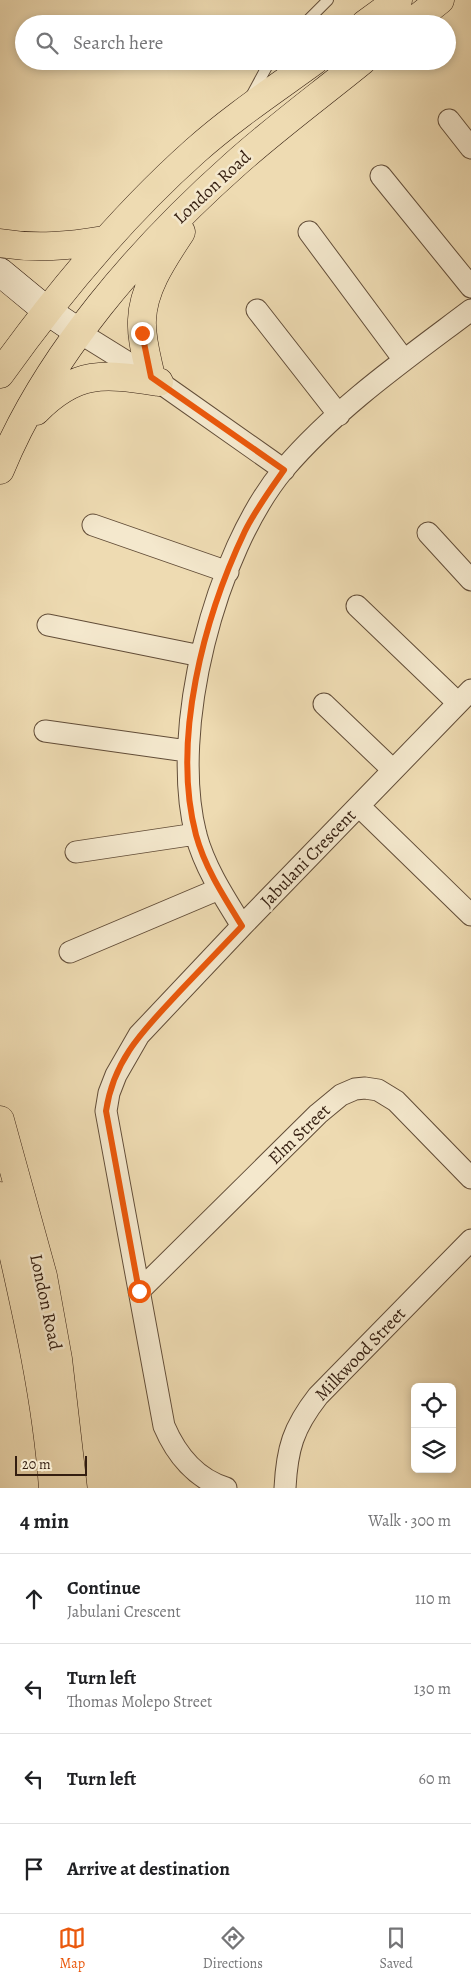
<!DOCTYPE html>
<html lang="en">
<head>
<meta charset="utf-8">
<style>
	:root { --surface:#fff; --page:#f2f2f2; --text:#202124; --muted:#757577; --line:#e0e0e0; --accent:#ea580c }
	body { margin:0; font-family:Alegreya,serif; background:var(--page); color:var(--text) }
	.controls { position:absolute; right:15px; bottom:15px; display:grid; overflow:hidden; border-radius:8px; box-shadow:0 2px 8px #0003 }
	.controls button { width:45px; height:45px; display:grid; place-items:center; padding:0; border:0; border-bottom:1px solid var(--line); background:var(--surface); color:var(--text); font:25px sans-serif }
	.scale { position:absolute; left:15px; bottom:12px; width:72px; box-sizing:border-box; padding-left:5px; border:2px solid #341e10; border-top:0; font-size:14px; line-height:18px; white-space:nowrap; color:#341e10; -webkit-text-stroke:4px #f4e8cd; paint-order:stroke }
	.stop { position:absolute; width:15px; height:15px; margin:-11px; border:4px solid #ea580c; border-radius:50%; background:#fff }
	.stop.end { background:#ea580c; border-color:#fff; box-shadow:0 1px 5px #0008 }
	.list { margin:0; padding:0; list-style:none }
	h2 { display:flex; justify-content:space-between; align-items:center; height:65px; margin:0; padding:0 20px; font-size:21px }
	h2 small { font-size:16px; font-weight:400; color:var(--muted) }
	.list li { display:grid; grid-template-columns:32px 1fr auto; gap:15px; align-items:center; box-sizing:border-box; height:90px; padding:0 20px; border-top:1px solid var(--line) }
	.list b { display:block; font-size:19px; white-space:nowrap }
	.list p { margin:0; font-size:16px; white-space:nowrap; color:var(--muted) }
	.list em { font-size:16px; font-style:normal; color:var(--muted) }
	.icon { flex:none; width:28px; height:28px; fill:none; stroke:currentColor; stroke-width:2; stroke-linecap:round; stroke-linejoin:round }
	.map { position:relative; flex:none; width:471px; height:1488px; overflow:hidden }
	.search { position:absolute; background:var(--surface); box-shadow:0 2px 8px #0003; left:15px; right:15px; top:15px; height:55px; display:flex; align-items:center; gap:12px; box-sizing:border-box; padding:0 18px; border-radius:28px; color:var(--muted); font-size:19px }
	.sheet { height:425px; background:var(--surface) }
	nav { display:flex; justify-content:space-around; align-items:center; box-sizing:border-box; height:70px; border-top:1px solid var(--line); background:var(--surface); font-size:14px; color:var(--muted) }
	nav a { display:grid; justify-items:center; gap:2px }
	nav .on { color:var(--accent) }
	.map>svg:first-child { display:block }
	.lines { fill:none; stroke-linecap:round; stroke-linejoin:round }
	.lane-casing { stroke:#624d38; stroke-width:12 }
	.street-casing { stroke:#624d38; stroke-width:23 }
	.secondary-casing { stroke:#341e10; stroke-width:29 }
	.primary-casing { stroke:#341e10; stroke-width:29 }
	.lane { stroke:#f4e8cd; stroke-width:10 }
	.street { stroke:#f4e8cd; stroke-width:21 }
	.secondary { stroke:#f4e8cd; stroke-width:28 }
	.primary { stroke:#eedbb2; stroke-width:28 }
	.route { stroke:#ea580c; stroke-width:6 }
	.labels { text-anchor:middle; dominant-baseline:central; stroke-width:5; stroke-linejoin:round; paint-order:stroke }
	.street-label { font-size:18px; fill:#341e10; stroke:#f4e8cd }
</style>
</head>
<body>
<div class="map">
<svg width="471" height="1488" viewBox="0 0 471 1488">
	<rect width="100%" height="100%" fill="#eedbb2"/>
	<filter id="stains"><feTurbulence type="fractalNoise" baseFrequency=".004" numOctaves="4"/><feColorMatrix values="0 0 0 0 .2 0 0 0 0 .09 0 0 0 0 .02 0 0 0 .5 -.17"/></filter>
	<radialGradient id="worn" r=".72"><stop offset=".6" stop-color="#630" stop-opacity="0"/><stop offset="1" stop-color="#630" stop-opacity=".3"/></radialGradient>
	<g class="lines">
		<g class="lane-casing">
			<path id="lane" d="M 304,24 L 328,0
				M 250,98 L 270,61"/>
		</g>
		<g class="street-casing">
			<path id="street" d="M 449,120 L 471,148
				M 381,176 L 471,287
				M 309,232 L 404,360
				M 257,310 L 339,415
				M 80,333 L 159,382 L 284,470
				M 93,525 L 228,572
				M 428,533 L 471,580
				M 357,606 L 458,703
				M 48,625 L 201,656
				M 324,704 L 393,770
				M 45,731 L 187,751
				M 359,806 L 471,915
				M 76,852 L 196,834
				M 242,926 C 224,897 205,868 196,835 C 169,730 215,552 284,469 C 337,407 406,359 471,310
				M 70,952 L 219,889
				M 139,1291 L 318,1114 L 341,1095 L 355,1089 L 365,1088 L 378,1090 L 396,1101 L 471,1178
				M 226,1488 C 196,1479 176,1454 164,1426 L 106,1111 L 109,1093 L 116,1075 L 139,1035 L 242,926 L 471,690
				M 285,1488 C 287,1449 293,1428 318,1396 L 471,1240"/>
		</g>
		<g class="secondary-casing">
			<path id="secondary" d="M 0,272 L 46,310 L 80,333"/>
		</g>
		<g class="primary-casing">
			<path id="primary" d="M 365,24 L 398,0
				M 410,24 L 440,0
				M 0,243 C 36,249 69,246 104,240
				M 0,374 C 58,293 121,217 195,151 C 232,118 274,90 314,61
				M 151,377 C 147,358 141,339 142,320 C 143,288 164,258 181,232
				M 36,411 C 77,369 105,374 159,382
				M 0,470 C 47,355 141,248 233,166 C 274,129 319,96 362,61
				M 0,1120 L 43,1276 L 58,1359 L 73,1488
				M 0,1196 C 22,1293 46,1389 53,1488"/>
		</g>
		<use href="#lane" class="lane"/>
		<use href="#street" class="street"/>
		<use href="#secondary" class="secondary"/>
		<use href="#primary" class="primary"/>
	</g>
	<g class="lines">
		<path class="route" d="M 139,1291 L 106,1111 C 114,1057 146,1028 181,990 C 202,968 222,947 242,926 C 224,897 205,868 196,835 C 171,740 204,617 245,531 C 256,509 270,490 284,470 L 151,377 L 142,333"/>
	</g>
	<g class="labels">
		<g class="street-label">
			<text transform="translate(212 187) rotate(-43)">London Road</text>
			<text transform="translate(308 858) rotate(-46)">Jabulani Crescent</text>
			<text transform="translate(299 1134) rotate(-44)">Elm Street</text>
			<text transform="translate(46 1302) rotate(78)">London Road</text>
			<text transform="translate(360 1354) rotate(-46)">Milkwood Street</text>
		</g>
	</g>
	<rect width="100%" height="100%" filter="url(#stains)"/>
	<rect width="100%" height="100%" fill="url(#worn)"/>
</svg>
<div class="controls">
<button><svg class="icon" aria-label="locate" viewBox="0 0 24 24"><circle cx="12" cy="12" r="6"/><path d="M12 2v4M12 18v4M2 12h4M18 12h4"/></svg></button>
<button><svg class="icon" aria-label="layers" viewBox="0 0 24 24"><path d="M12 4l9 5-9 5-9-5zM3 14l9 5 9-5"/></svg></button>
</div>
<div class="scale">20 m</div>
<div class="stop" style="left:139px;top:1291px"></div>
<div class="stop end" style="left:142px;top:333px"></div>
<div class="search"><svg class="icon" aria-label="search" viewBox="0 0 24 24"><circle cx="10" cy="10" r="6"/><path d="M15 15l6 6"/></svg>Search here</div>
</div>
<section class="sheet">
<h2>4 min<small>Walk · 300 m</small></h2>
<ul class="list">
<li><svg class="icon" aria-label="ahead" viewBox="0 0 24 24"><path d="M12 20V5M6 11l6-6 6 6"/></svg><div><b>Continue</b><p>Jabulani Crescent</p></div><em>110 m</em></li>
<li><svg class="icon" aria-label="left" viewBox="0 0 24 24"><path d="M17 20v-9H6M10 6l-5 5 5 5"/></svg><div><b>Turn left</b><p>Thomas Molepo Street</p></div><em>130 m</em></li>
<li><svg class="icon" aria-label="left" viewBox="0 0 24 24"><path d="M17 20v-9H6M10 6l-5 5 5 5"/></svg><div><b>Turn left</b></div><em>60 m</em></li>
<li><svg class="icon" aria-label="arrive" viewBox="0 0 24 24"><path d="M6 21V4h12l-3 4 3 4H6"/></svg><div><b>Arrive at destination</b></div></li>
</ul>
</section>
<nav>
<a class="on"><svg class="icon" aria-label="map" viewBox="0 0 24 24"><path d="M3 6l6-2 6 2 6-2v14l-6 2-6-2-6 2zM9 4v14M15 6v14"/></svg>Map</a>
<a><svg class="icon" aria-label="directions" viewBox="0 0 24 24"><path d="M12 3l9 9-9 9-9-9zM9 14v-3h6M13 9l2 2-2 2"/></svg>Directions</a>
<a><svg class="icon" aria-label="saved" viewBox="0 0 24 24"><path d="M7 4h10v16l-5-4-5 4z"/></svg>Saved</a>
</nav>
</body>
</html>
